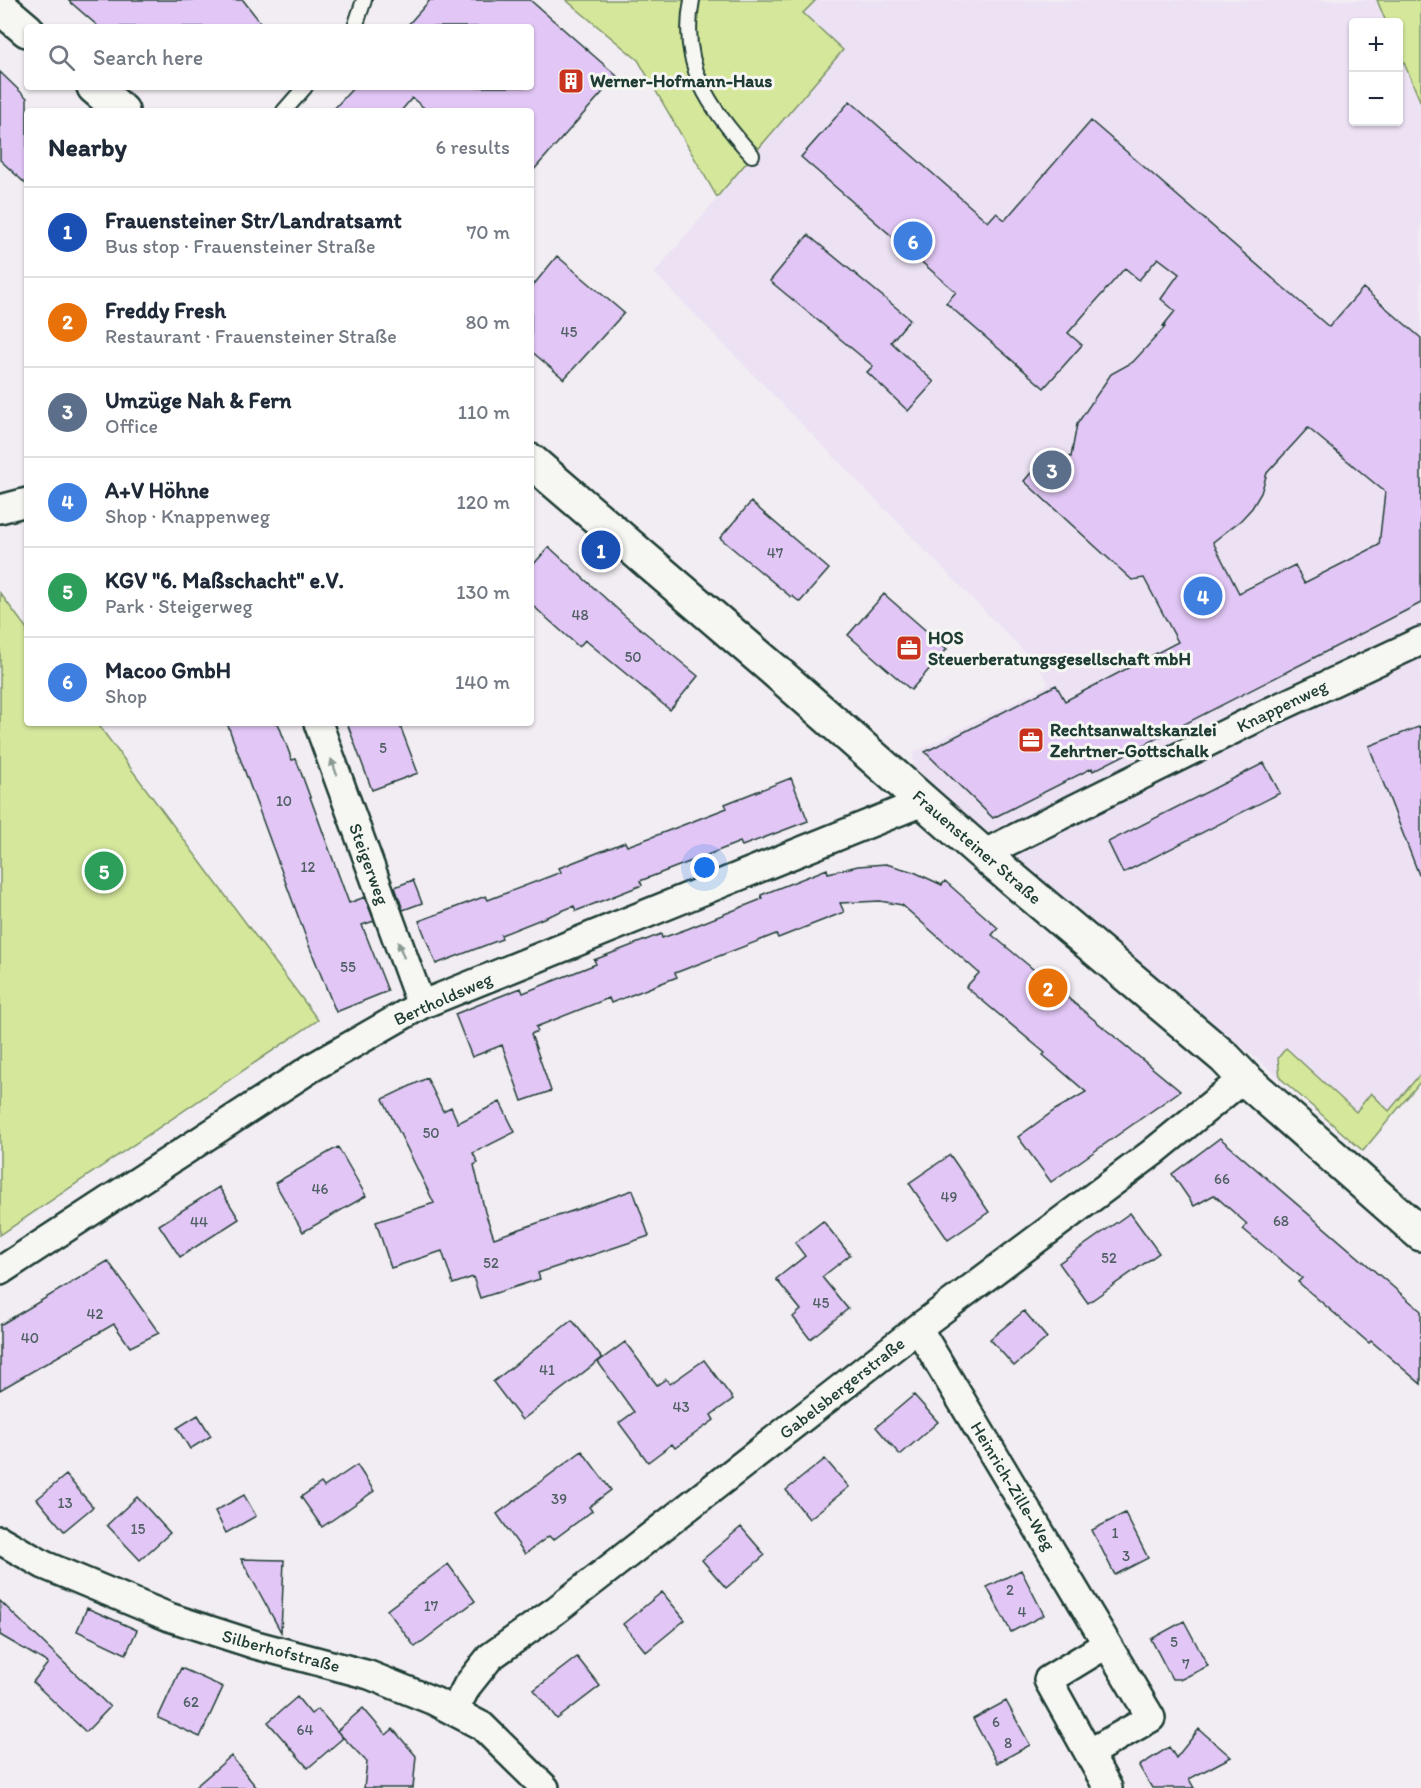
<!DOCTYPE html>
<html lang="en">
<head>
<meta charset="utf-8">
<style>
	:root { --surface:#fff; --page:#f2f2f3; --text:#1f2937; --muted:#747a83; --line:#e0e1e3; --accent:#c8321e }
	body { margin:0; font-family:Itim,sans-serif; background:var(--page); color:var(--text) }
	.controls { position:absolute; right:18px; top:18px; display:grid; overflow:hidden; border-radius:6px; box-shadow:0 2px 4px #0004 }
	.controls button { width:54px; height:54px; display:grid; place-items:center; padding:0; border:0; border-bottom:2px solid var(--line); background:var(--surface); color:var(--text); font:30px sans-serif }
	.you { position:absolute; left:705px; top:868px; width:21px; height:21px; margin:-15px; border:4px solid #fff; border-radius:50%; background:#1a73e8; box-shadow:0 0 0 9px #1a73e833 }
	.badge { display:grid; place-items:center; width:39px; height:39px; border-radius:50%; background:var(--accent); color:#fff; font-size:20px; font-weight:700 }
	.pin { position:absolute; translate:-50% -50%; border:3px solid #fff; box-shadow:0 2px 6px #0006 }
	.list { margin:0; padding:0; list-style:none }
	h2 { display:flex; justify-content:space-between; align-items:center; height:78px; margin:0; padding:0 24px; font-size:26px }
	h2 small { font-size:20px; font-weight:400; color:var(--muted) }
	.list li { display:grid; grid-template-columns:39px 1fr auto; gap:18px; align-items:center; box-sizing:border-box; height:90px; padding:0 24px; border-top:2px solid var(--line) }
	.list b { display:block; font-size:22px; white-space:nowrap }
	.list p { margin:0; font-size:20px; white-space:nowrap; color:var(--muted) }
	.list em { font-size:20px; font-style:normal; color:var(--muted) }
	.icon { flex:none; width:33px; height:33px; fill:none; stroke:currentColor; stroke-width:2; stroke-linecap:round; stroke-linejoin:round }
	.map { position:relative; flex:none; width:1421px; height:1788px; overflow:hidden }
	.search { position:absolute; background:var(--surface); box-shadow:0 2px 4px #0004; left:24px; top:24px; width:510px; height:66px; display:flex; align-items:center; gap:15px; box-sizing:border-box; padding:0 21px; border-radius:6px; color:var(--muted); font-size:22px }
	.panel { position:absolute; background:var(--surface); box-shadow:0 2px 4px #0004; left:24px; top:108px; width:510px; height:618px; border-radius:6px }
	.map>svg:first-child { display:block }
	.built { fill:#ede2f4 }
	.green { fill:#d4e79b; stroke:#7a9268; stroke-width:1.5 }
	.building { fill:#e2c7f6; stroke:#1f3d34; stroke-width:1.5; fill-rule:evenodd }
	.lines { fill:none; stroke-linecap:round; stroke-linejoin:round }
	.service-casing { stroke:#1f3d34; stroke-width:18 }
	.minor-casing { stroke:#1f3d34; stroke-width:32 }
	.secondary-casing { stroke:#1f3d34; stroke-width:38 }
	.service { stroke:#f6f6f2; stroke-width:14 }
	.minor { stroke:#f6f6f2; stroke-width:27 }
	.secondary { stroke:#f6f6f2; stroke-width:33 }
	.oneway { fill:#8a9a93 }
	.labels { text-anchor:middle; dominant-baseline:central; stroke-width:6; stroke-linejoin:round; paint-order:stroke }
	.number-label { font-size:15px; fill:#506064 }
	.poi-label { font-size:18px; font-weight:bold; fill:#1f3d34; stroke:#f6f6f2; text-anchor:start }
	.street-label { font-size:18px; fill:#1f3d34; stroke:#f6f6f2 }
</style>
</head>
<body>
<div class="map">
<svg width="1421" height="1788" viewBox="0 0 1421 1788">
	<rect width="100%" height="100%" fill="#f2edf3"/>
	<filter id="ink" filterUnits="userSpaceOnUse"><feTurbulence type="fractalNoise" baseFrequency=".0167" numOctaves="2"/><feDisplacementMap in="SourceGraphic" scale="12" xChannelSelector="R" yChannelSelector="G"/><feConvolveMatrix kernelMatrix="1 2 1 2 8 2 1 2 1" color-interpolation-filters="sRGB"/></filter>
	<g filter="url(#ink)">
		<path class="built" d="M 816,0 L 1377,0 L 1386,22 L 1354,22 L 1354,122 L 1398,122 L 1399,51 L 1421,103 L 1421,1081 L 1363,1151 L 1280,1078 L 1052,891 L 914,768 L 913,753 L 1049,684 L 1037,665 L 654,273 L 843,50 L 803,13 Z"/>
		<path class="green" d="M 566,0 L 816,0 L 803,13 L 843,50 L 717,197 L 638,60 Z
			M 1377,0 L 1421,0 L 1421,103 L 1399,51 L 1398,22 L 1386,22 Z
			M 0,593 L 27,629 L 27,723 L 97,723 L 318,1020 L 0,1235 Z
			M 1286,1048 L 1356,1112 L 1371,1093 L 1389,1111 L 1421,1073 L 1421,1081 L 1363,1151 L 1280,1078 L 1278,1058 Z"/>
		<path class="building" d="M 68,0 L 243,0 L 264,27 L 99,27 Z
			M 430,0 L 530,0 L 617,76 L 531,173 L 531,111 L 428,111 L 412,98 L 401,111 L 332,111 L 354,87 L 531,87 L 531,27 L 406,27 Z
			M 0,72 L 27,98 L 27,185 L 0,160 Z
			M 850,101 L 988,222 L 996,213 L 1005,220 L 1091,121 L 1329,327 L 1363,288 L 1421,338 L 1421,603 L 1093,771 L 1092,768 L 993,818 L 925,752 L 1056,685 L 1065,701 L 1178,642 L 1144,578 L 1132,580 L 1024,481 L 1047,454 L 1071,457 L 1077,424 L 1111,374 L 1133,362 L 1165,327 L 1163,326 L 1175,311 L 1161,299 L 1179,274 L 1158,258 L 1139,280 L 1125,268 L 1068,333 L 1082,345 L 1044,388 L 946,303 L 956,292 L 801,157 ZM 1308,428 L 1385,492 L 1379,545 L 1304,583 L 1295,565 L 1239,593 L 1213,542 L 1241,520 L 1252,508 L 1261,493 L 1267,473 Z
			M 808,235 L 910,319 L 891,342 L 934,382 L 908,411 L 867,372 L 873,366 L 770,281 Z
			M 557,256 L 624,313 L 564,379 L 531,351 L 531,288 Z
			M 751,502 L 829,569 L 800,602 L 792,596 L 791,597 L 720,538 Z
			M 549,547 L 626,617 L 698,676 L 670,710 L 585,640 L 579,647 L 531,604 L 531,567 Z
			M 884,594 L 947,649 L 911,690 L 848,635 Z
			M 227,723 L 278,723 L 292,760 L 296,759 L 349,903 L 365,897 L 374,921 L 362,925 L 388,991 L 336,1012 L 308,943 Z
			M 347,723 L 399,723 L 418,773 L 372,790 Z
			M 1421,726 L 1421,875 L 1419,875 L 1369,746 Z
			M 1264,763 L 1280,793 L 1123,873 L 1108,842 Z
			M 791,778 L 808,821 L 742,846 L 740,842 L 715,852 L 640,881 L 642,885 L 576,911 L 574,906 L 501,935 L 502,939 L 436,964 L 419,921 L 486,896 L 488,900 L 561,872 L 559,868 L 625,842 L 627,846 L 652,837 L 727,808 L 725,804 Z
			M 886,864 L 914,872 L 942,885 L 945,881 L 998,928 L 992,935 L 1180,1091 L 1051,1182 L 1018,1137 L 1055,1110 L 1086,1092 L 1043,1055 L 1045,1053 L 966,987 L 979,973 L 902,905 L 880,901 L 840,903 L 844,912 L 778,938 L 776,934 L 675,973 L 677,977 L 611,1003 L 609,998 L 536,1027 L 538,1031 L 531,1034 L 551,1091 L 522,1101 L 502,1045 L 472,1057 L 455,1014 L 521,988 L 523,993 L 596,964 L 594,960 L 661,934 L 662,938 L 687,929 L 762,899 L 761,895 L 827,869 L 828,873 L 858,866 Z
			M 413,880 L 422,903 L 403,910 L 395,887 Z
			M 427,1078 L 443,1111 L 451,1107 L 458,1123 L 500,1102 L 515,1132 L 473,1153 L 478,1163 L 474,1165 L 485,1212 L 494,1238 L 633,1190 L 649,1236 L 538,1273 L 540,1279 L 480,1298 L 473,1277 L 453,1284 L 442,1251 L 391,1268 L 376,1222 L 434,1203 L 383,1099 Z
			M 1220,1138 L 1421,1311 L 1421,1384 L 1371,1341 L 1369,1343 L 1298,1282 L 1302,1278 L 1243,1229 L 1247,1224 L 1214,1195 L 1194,1206 L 1172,1174 Z
			M 338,1147 L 366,1196 L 303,1232 L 275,1183 Z
			M 950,1155 L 989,1212 L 948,1240 L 909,1183 Z
			M 219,1187 L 239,1219 L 180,1257 L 159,1225 Z
			M 1130,1213 L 1159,1253 L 1088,1303 L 1059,1263 Z
			M 823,1221 L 850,1255 L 822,1277 L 848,1309 L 810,1339 L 793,1317 L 801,1310 L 776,1279 L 805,1256 L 795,1243 Z
			M 108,1261 L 159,1333 L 130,1347 L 114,1324 L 0,1390 L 0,1325 Z
			M 1024,1311 L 1047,1338 L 1014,1366 L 990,1339 Z
			M 572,1320 L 602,1358 L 522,1420 L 493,1382 Z
			M 625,1342 L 657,1385 L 666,1379 L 670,1384 L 704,1360 L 733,1399 L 711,1415 L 714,1420 L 675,1448 L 672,1444 L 648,1462 L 619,1423 L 634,1412 L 598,1362 Z
			M 914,1395 L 938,1422 L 900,1455 L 876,1427 Z
			M 198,1415 L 211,1436 L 190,1449 L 177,1428 Z
			M 582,1451 L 611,1490 L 589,1507 L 592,1511 L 553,1540 L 549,1536 L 525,1554 L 497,1514 Z
			M 825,1459 L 849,1487 L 809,1519 L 786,1490 Z
			M 357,1465 L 374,1491 L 322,1527 L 301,1497 L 321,1483 L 324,1487 Z
			M 66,1475 L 93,1507 L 64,1531 L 37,1499 Z
			M 244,1495 L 256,1516 L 226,1533 L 215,1511 Z
			M 137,1497 L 170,1533 L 140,1560 L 107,1525 Z
			M 1125,1513 L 1148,1558 L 1115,1575 L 1092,1530 Z
			M 741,1527 L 765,1555 L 726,1588 L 702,1560 Z
			M 241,1559 L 284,1560 L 281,1632 Z
			M 448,1564 L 475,1601 L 415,1647 L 387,1610 Z
			M 1021,1570 L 1044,1615 L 1011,1632 L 987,1587 Z
			M 662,1592 L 685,1620 L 646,1652 L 623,1624 Z
			M 0,1601 L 110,1707 L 86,1732 L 33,1682 L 48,1663 L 0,1635 Z
			M 87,1608 L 137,1630 L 126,1654 L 77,1631 Z
			M 1184,1621 L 1208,1666 L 1182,1679 L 1172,1679 L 1151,1639 Z
			M 577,1657 L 600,1686 L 557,1719 L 534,1690 Z
			M 181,1668 L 223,1687 L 200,1737 L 158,1718 Z
			M 297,1697 L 311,1714 L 318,1709 L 343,1738 L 308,1768 L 268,1722 Z
			M 1006,1701 L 1030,1745 L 997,1763 L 973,1719 Z
			M 363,1708 L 386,1735 L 393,1729 L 416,1756 L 413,1788 L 364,1788 L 367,1762 L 337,1731 Z
			M 1199,1729 L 1231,1757 L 1189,1779 L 1194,1788 L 1152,1788 L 1139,1766 L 1169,1747 L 1176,1758 Z
			M 231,1756 L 257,1788 L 194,1788 Z"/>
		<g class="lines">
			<g class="service-casing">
				<path id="service" d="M 692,0 C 679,66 710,109 752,155
					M 355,27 L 364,0
					M 284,111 L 305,87"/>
			</g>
			<g class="minor-casing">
				<path id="minor" d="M 0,509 L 27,502
					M 318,723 L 421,1005
					M 983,854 L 1269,712 L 1421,641
					M 0,1271 L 313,1067 L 421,1005 L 925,801
					M 918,1328 L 1107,1644 L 1048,1680 L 1108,1788
					M 0,1540 L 44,1565 L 169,1617 L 256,1645 L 369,1675 L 434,1701 L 482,1726 L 545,1788
					M 454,1711 L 467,1686 L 490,1657 L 556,1610 L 918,1328 L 1152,1153 L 1244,1078
					M 1089,1753 L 1151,1718 L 1107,1644"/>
			</g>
			<g class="secondary-casing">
				<path id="secondary" d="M 0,7 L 27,30
					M 94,87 L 122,111
					M 531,461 L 772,668 L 983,854 L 1225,1058 L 1245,1079 L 1421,1234"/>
			</g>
			<use href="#service" class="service"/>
			<use href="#minor" class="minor"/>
			<use href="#secondary" class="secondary"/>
		</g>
		<defs><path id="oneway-solid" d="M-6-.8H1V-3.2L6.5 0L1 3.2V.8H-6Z" transform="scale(1.5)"/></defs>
		<g class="oneway">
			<use href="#oneway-solid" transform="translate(334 767) rotate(-110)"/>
			<use href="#oneway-solid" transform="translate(401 950) rotate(-110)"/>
		</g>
	</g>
	<defs>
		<g id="building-square" transform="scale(1.35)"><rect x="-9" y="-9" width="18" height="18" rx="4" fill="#c8321e" stroke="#f6f6f2"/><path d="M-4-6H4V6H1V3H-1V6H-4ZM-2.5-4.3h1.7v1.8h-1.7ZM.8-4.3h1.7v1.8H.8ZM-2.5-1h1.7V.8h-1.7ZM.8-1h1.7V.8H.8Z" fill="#fff"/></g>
		<g id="office-square" transform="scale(1.35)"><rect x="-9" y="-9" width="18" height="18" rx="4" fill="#c8321e" stroke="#f6f6f2"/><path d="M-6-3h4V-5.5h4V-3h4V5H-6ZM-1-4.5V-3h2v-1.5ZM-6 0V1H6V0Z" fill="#fff"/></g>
	</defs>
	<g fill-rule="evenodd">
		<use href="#building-square" x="571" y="81"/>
		<use href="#office-square" x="909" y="648"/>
		<use href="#office-square" x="1031" y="740"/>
	</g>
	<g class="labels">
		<g class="number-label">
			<text x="569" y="332">45</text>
			<text x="775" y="553">47</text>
			<text x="580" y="615">48</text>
			<text x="633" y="657">50</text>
			<text x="383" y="748">5</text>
			<text x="284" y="801">10</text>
			<text x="308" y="867">12</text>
			<text x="348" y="967">55</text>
			<text x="431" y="1133">50</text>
			<text x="1222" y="1179">66</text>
			<text x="320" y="1189">46</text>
			<text x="949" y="1197">49</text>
			<text x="1281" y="1221">68</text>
			<text x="199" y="1222">44</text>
			<text x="1109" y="1258">52</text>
			<text x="491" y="1263">52</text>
			<text x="821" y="1303">45</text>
			<text x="95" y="1314">42</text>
			<text x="30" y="1338">40</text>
			<text x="547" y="1370">41</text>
			<text x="681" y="1407">43</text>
			<text x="559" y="1499">39</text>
			<text x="65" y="1503">13</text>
			<text x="138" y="1529">15</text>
			<text x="1115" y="1533">1</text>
			<text x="1126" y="1556">3</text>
			<text x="1010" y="1590">2</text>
			<text x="431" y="1606">17</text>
			<text x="1022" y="1612">4</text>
			<text x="1174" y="1642">5</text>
			<text x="1186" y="1664">7</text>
			<text x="191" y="1702">62</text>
			<text x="996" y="1722">6</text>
			<text x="305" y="1730">64</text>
			<text x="1008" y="1743">8</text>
		</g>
		<g class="poi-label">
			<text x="590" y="81">Werner-Hofmann-Haus</text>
			<text x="928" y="638">HOS<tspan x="928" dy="21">Steuerberatungsgesellschaft mbH</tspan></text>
			<text x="1050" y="730">Rechtsanwaltskanzlei<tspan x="1050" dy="21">Zehrtner-Gottschalk</tspan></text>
		</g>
		<g class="street-label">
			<text transform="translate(1282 706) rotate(-26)">Knappenweg</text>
			<text transform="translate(977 847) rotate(41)">Frauensteiner Straße</text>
			<text transform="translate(369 864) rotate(70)">Steigerweg</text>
			<text transform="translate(443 999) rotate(-24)">Bertholdsweg</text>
			<text transform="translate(842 1388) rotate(-38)">Gabelsbergerstraße</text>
			<text transform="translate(1013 1486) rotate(59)">Heinrich-Zille-Weg</text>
			<text transform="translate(281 1651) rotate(15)">Silberhofstraße</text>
		</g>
	</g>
</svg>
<div class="controls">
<button>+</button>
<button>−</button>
</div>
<div class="you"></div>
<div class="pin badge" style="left:601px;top:550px;background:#1a4fb4">1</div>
<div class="pin badge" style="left:1048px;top:988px;background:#e8710a">2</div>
<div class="pin badge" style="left:1052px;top:470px;background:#5c6f8a">3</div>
<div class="pin badge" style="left:1203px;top:596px;background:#3f7fe0">4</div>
<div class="pin badge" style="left:104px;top:871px;background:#2e9e5b">5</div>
<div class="pin badge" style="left:913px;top:241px;background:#3f7fe0">6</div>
<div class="search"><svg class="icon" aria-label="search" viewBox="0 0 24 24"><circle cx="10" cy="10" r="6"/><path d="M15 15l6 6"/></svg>Search here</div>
<section class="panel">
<h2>Nearby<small>6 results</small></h2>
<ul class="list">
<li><span class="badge" style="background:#1a4fb4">1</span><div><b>Frauensteiner Str/Landratsamt</b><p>Bus stop · Frauensteiner Straße</p></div><em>70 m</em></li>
<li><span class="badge" style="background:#e8710a">2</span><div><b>Freddy Fresh</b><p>Restaurant · Frauensteiner Straße</p></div><em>80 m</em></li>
<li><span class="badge" style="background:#5c6f8a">3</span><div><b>Umzüge Nah &amp; Fern</b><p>Office</p></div><em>110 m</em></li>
<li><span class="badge" style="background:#3f7fe0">4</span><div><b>A+V Höhne</b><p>Shop · Knappenweg</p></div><em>120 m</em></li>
<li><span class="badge" style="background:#2e9e5b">5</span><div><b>KGV &quot;6. Maßschacht&quot; e.V.</b><p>Park · Steigerweg</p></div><em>130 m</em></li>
<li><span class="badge" style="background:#3f7fe0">6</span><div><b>Macoo GmbH</b><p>Shop</p></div><em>140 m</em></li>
</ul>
</section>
</div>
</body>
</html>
